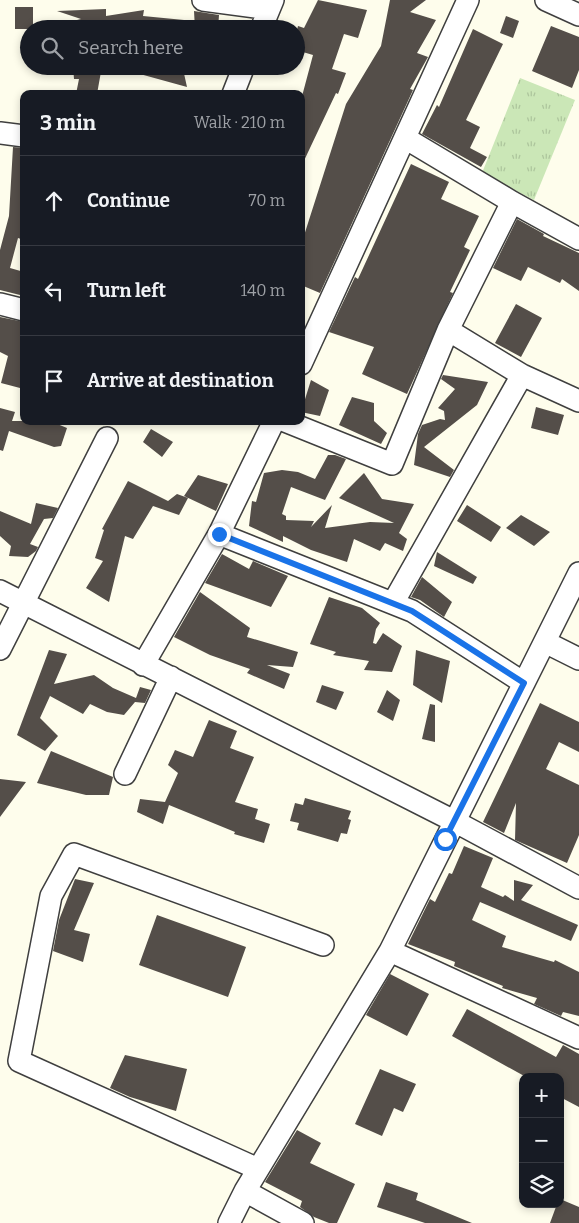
<!DOCTYPE html>
<html lang="en">
<head>
<meta charset="utf-8">
<style>
	:root { --surface:#171b24; --page:#20242c; --text:#f1f3f6; --muted:#9ea1a6; --line:#363941 }
	body { margin:0; font-family:Bitter,serif; background:var(--page); color:var(--text) }
	.controls { position:absolute; right:15px; bottom:15px; display:grid; overflow:hidden; border-radius:10px; box-shadow:0 2px 8px #0003 }
	.controls button { width:45px; height:45px; display:grid; place-items:center; padding:0; border:0; border-bottom:1px solid var(--line); background:var(--surface); color:var(--text); font:25px sans-serif }
	.stop { position:absolute; width:15px; height:15px; margin:-11px; border:4px solid #1a73e8; border-radius:50%; background:#fff }
	.stop.end { background:#1a73e8; border-color:#fff; box-shadow:0 1px 5px #0008 }
	.list { margin:0; padding:0; list-style:none }
	h2 { display:flex; justify-content:space-between; align-items:center; height:65px; margin:0; padding:0 20px; font-size:21px }
	h2 small { font-size:16px; font-weight:400; color:var(--muted) }
	.list li { display:grid; grid-template-columns:32px 1fr auto; gap:15px; align-items:center; box-sizing:border-box; height:90px; padding:0 20px; border-top:1px solid var(--line) }
	.list b { display:block; font-size:19px; white-space:nowrap }
	.list em { font-size:16px; font-style:normal; color:var(--muted) }
	.icon { flex:none; width:28px; height:28px; fill:none; stroke:currentColor; stroke-width:2; stroke-linecap:round; stroke-linejoin:round }
	.map { position:relative; flex:none; width:579px; height:1223px; overflow:hidden }
	.search { position:absolute; background:var(--surface); box-shadow:0 2px 8px #0003; left:20px; top:20px; width:285px; height:55px; display:flex; align-items:center; gap:12px; box-sizing:border-box; padding:0 18px; border-radius:28px; color:var(--muted); font-size:19px }
	.panel { position:absolute; background:var(--surface); box-shadow:0 2px 8px #0003; left:20px; top:90px; width:285px; height:335px; border-radius:10px }
	.map>svg:first-child { display:block }
	.park { fill:url(#park-tufts) }
	.building { fill:#544e49 }
	.lines { fill:none; stroke-linecap:round; stroke-linejoin:round }
	.minor-casing { stroke:#3f3f3f; stroke-width:24 }
	.minor { stroke:#fff; stroke-width:21 }
	.route { stroke:#1a73e8; stroke-width:6 }
</style>
</head>
<body>
<div class="map">
<svg width="579" height="1223" viewBox="0 0 579 1223">
	<defs>
		<pattern id="park-tufts" width="24" height="20" patternUnits="userSpaceOnUse" patternTransform="scale(1.25)"><rect width="24" height="20" fill="#cbe7b7"/><path d="M3 7l-1-3M5 7V3M7 7l1-3M15 17l-1-3M17 17v-4M19 17l1-3" fill="none" stroke="#adc59c"/></pattern>
	</defs>
	<rect width="100%" height="100%" fill="#fefdec"/>
	<path class="park" d="M 520,78 L 575,100 L 534,200 L 482,173 Z"/>
	<path class="building" d="M 318,0 L 367,10 L 358,38 L 344,34 L 332,69 L 346,73 L 338,94 L 336,93 L 301,167 L 301,100 L 313,55 L 296,50 L 296,34 L 298,26 L 304,28 Z
		M 390,0 L 426,0 L 410,12 L 436,20 L 417,53 L 428,57 L 410,89 L 413,90 L 320,293 L 301,285 L 301,245 L 346,104 L 381,46 Z
		M 15,7 L 33,7 L 33,29 L 15,29 Z
		M 106,9 L 106,16 L 144,10 L 143,16 L 184,20 L 184,29 L 115,29 L 77,22 L 77,20 L 81,19 L 57,11 Z
		M 194,11 L 219,15 L 218,29 L 195,29 Z
		M 506,16 L 519,21 L 513,38 L 500,33 Z
		M 551,26 L 579,37 L 579,70 L 572,88 L 532,71 Z
		M 473,29 L 503,44 L 466,120 L 480,127 L 470,148 L 487,157 L 481,167 L 422,134 L 437,105 L 439,107 Z
		M 73,66 L 102,66 L 97,94 L 76,94 L 79,79 L 74,79 Z
		M 130,66 L 183,69 L 187,87 L 129,71 Z
		M 13,147 L 24,148 L 24,240 L 18,238 L 10,268 L 24,272 L 24,296 L 0,290 L 0,250 L 9,216 Z
		M 411,164 L 449,182 L 441,199 L 479,216 L 464,247 L 470,250 L 450,292 L 453,293 L 407,394 L 362,374 L 374,347 L 329,332 L 355,277 L 358,279 Z
		M 517,219 L 544,234 L 543,236 L 579,253 L 579,291 L 562,279 L 560,283 L 528,267 L 521,281 L 493,268 Z
		M 516,304 L 542,318 L 521,357 L 495,343 Z
		M 0,317 L 24,322 L 24,376 L 20,388 L 1,383 L 8,356 L 0,352 Z
		M 443,375 L 488,382 L 477,405 L 424,447 L 454,470 L 450,477 L 414,465 L 418,434 L 422,425 L 440,419 L 445,420 L 444,411 L 438,408 L 455,389 L 441,379 Z
		M 311,380 L 329,390 L 320,416 L 301,412 Z
		M 352,397 L 374,403 L 374,421 L 387,433 L 381,444 L 339,425 Z
		M 536,407 L 564,415 L 558,435 L 531,428 Z
		M 0,408 L 15,412 L 12,421 L 50,421 L 67,428 L 61,446 L 54,447 L 9,431 L 3,451 L 0,450 Z
		M 151,429 L 173,442 L 162,457 L 143,442 Z
		M 328,455 L 335,455 L 346,459 L 325,500 L 291,487 L 282,514 L 286,516 L 286,520 L 314,521 L 311,527 L 332,505 L 325,528 L 370,522 L 394,523 L 339,498 L 364,473 L 382,499 L 414,504 L 399,533 L 407,539 L 403,551 L 385,543 L 380,551 L 354,539 L 347,562 L 311,550 L 283,536 L 283,542 L 249,526 L 252,501 L 256,502 L 264,473 L 282,470 L 298,472 L 315,479 Z
		M 198,475 L 228,484 L 216,511 L 184,496 Z
		M 128,481 L 168,501 L 177,494 L 188,498 L 179,515 L 153,506 L 133,539 L 125,536 L 109,602 L 86,588 L 103,561 L 95,558 L 104,530 L 102,529 Z
		M 36,503 L 58,508 L 53,518 L 44,519 L 30,544 L 38,547 L 36,551 L 28,557 L 9,556 L 11,546 L 0,536 L 0,511 L 31,524 Z
		M 467,505 L 501,527 L 491,542 L 457,521 Z
		M 521,515 L 550,532 L 534,546 L 506,528 Z
		M 437,552 L 477,577 L 473,584 L 434,566 Z
		M 222,554 L 249,569 L 253,561 L 288,576 L 271,607 L 205,583 Z
		M 422,577 L 452,602 L 444,617 L 420,600 L 411,597 Z
		M 200,592 L 250,628 L 247,637 L 298,652 L 293,667 L 267,665 L 290,674 L 284,689 L 247,673 L 250,669 L 210,655 L 174,637 Z
		M 329,597 L 362,608 L 380,623 L 376,629 L 373,643 L 376,644 L 383,633 L 402,646 L 392,672 L 364,670 L 369,661 L 333,655 L 336,652 L 310,644 Z
		M 49,650 L 67,654 L 54,684 L 94,675 L 113,688 L 136,698 L 140,687 L 151,690 L 145,703 L 135,702 L 124,715 L 107,712 L 90,704 L 83,714 L 50,696 L 40,718 L 58,736 L 45,751 L 17,735 Z
		M 416,650 L 450,661 L 442,703 L 413,685 Z
		M 322,685 L 344,692 L 336,710 L 316,702 Z
		M 387,690 L 400,700 L 393,721 L 377,712 Z
		M 540,703 L 579,722 L 579,752 L 559,742 L 546,769 L 579,785 L 579,835 L 567,863 L 515,840 L 516,803 L 504,833 L 483,822 Z
		M 430,704 L 435,705 L 435,742 L 422,739 Z
		M 209,720 L 237,731 L 230,748 L 254,757 L 235,802 L 258,809 L 255,819 L 270,824 L 264,843 L 234,834 L 235,832 L 169,805 L 163,824 L 137,812 L 140,799 L 165,802 L 178,773 L 168,765 L 175,750 L 193,757 Z
		M 51,751 L 113,777 L 109,795 L 86,795 L 37,783 Z
		M 0,779 L 26,782 L 0,817 Z
		M 305,798 L 351,811 L 348,819 L 351,820 L 347,834 L 341,833 L 338,842 L 297,830 L 299,823 L 290,821 L 295,803 L 303,805 Z
		M 464,846 L 493,858 L 481,887 L 503,897 L 505,895 L 514,901 L 514,880 L 533,885 L 521,900 L 578,925 L 571,941 L 480,902 L 472,920 L 506,936 L 502,947 L 554,962 L 555,960 L 579,972 L 579,1016 L 563,1012 L 561,1016 L 534,1004 L 537,998 L 502,988 L 503,986 L 454,966 L 455,962 L 408,944 L 430,899 L 435,902 L 449,873 L 452,874 Z
		M 75,879 L 94,883 L 74,930 L 90,934 L 83,962 L 53,951 L 59,920 Z
		M 157,915 L 246,947 L 228,997 L 139,965 Z
		M 390,974 L 429,994 L 407,1036 L 366,1015 Z
		M 467,1009 L 556,1057 L 563,1045 L 579,1054 L 579,1107 L 560,1097 L 560,1077 L 526,1077 L 452,1036 Z
		M 125,1055 L 187,1069 L 176,1111 L 130,1097 L 110,1088 Z
		M 380,1069 L 416,1084 L 403,1112 L 394,1108 L 382,1136 L 355,1124 Z
		M 297,1130 L 321,1143 L 310,1163 L 355,1184 L 337,1223 L 329,1223 L 314,1217 L 300,1207 L 302,1201 L 265,1182 Z
		M 386,1182 L 418,1193 L 416,1200 L 472,1223 L 425,1223 L 377,1207 Z
		M 560,1199 L 579,1207 L 579,1223 L 550,1223 L 557,1204 L 560,1204 Z"/>
	<g class="lines">
		<g class="minor-casing">
			<path id="minor" d="M 203,0 L 269,9
				M 546,0 L 579,15
				M 261,29 L 273,0
				M 233,94 L 244,66
				M 0,133 L 24,136
				M 405,138 L 512,202 L 579,239
				M 0,304 L 24,310
				M 448,330 L 522,375 L 579,401
				M 301,364 L 468,0
				M 285,421 L 392,464 L 448,330 L 512,202
				M 219,534 L 274,421
				M 579,573 L 390,951 L 579,1038
				M 0,591 L 454,821 L 579,888
				M 393,603 L 522,375
				M 545,642 L 579,659
				M 0,649 L 107,438
				M 143,665 L 219,534 L 412,611 L 524,683
				M 125,774 L 171,677
				M 258,1169 L 19,1061 L 51,896 L 74,854 L 323,945
				M 245,1191 L 303,1223
				M 229,1223 L 245,1191 L 390,951"/>
		</g>
		<use href="#minor" class="minor"/>
	</g>
	<g class="lines">
		<path class="route" d="M 219,534 L 412,611 L 524,683 L 445,839"/>
	</g>
</svg>
<div class="controls">
<button>+</button>
<button>−</button>
<button><svg class="icon" aria-label="layers" viewBox="0 0 24 24"><path d="M12 4l9 5-9 5-9-5zM3 14l9 5 9-5"/></svg></button>
</div>
<div class="stop" style="left:445px;top:839px"></div>
<div class="stop end" style="left:219px;top:534px"></div>
<div class="search"><svg class="icon" aria-label="search" viewBox="0 0 24 24"><circle cx="10" cy="10" r="6"/><path d="M15 15l6 6"/></svg>Search here</div>
<section class="panel">
<h2>3 min<small>Walk · 210 m</small></h2>
<ul class="list">
<li><svg class="icon" aria-label="ahead" viewBox="0 0 24 24"><path d="M12 20V5M6 11l6-6 6 6"/></svg><div><b>Continue</b></div><em>70 m</em></li>
<li><svg class="icon" aria-label="left" viewBox="0 0 24 24"><path d="M17 20v-9H6M10 6l-5 5 5 5"/></svg><div><b>Turn left</b></div><em>140 m</em></li>
<li><svg class="icon" aria-label="arrive" viewBox="0 0 24 24"><path d="M6 21V4h12l-3 4 3 4H6"/></svg><div><b>Arrive at destination</b></div></li>
</ul>
</section>
</div>
</body>
</html>
